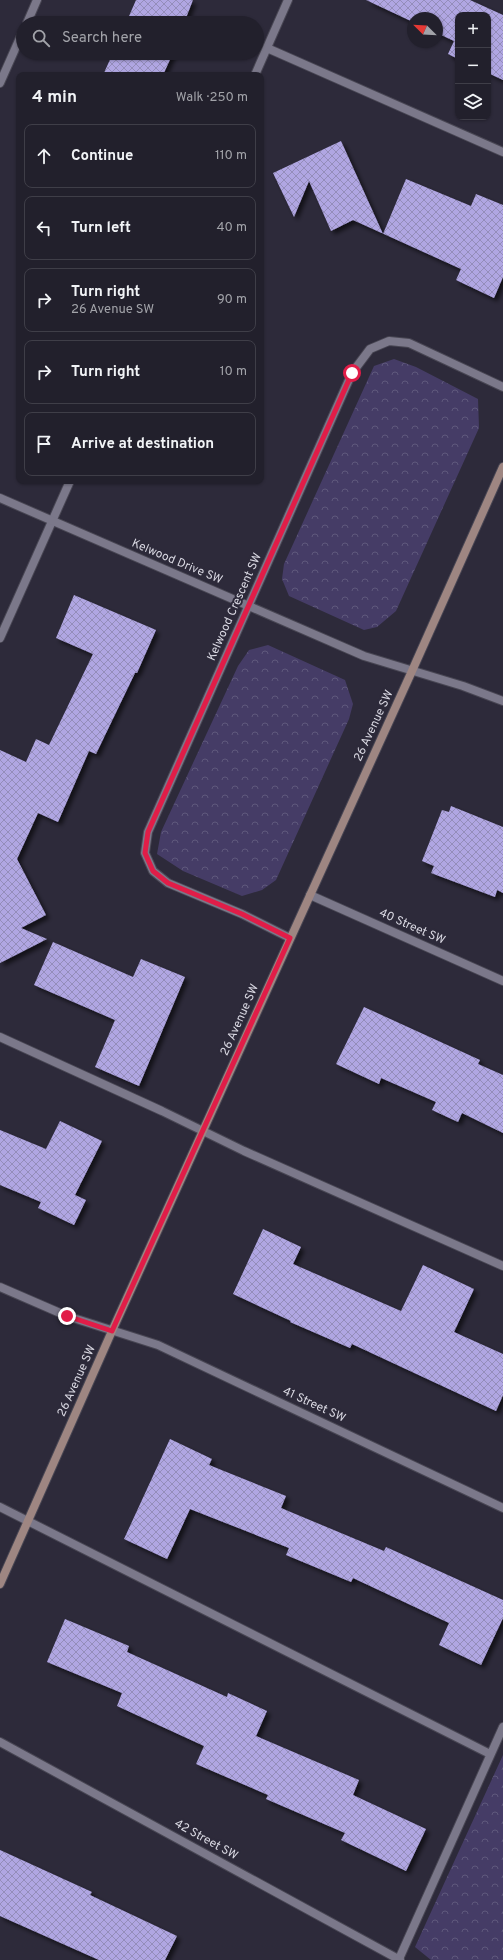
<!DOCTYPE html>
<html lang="en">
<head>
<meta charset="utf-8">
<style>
	:root { --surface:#22202c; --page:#2e2d38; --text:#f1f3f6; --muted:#a2a3a9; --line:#3f3e48 }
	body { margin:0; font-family:Overpass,sans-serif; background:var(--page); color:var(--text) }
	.controls { position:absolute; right:12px; top:12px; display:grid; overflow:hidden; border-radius:8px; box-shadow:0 1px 3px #0004 }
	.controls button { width:36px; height:36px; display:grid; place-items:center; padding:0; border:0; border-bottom:1px solid var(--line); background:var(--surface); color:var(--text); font:20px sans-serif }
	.compass { position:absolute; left:407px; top:12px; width:36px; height:36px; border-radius:50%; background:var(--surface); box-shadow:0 1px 3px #0004; rotate:294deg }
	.stop { position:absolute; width:12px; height:12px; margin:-9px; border:3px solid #e11d48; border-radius:50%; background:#fff }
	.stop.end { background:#e11d48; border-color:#fff; box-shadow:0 1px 4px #0008 }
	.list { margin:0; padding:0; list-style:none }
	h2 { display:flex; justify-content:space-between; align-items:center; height:52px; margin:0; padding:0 16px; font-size:17px }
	h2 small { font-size:13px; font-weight:400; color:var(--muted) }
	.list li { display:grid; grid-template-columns:26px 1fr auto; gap:12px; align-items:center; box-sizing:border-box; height:64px; margin:0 8px 8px; padding:0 8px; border:1px solid var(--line); border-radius:8px }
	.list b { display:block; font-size:15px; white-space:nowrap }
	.list p { margin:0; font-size:13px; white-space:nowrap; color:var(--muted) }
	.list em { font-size:13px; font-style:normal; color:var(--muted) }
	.icon { flex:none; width:22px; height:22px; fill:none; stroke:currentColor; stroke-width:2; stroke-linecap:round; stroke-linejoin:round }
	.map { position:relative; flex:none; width:503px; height:1960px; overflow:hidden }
	.search { position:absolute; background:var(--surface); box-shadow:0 1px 3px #0004; left:16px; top:16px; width:248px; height:44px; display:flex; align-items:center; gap:10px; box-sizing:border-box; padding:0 14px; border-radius:22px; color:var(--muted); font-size:15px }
	.panel { position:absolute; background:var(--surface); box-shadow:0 1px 3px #0004; left:16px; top:72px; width:248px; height:412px; border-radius:8px }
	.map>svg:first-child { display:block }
	.park { fill:url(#park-crowns) }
	.building { fill:url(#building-cross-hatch); filter:url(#shadow) }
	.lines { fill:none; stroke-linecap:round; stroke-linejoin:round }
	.lane-casing { stroke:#484653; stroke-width:10 }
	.street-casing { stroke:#484653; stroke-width:10 }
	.secondary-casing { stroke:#484653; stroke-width:10 }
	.lane { stroke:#7b788a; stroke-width:8 }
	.street { stroke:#7b788a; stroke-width:8 }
	.secondary { stroke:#9e8682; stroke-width:8 }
	.route { stroke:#e11d48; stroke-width:5 }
	.labels { text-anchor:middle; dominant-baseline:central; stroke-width:4; stroke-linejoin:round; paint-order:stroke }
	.street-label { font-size:12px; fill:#dad9e3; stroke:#2d2a3a }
</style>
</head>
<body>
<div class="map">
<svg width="503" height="1960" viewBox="0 0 503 1960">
	<defs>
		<pattern id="park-crowns" width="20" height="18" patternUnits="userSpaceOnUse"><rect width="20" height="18" fill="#453c66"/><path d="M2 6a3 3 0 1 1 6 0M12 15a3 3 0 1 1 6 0" fill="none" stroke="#5f587c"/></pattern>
		<pattern id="building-cross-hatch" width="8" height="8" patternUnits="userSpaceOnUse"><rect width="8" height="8" fill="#b0a6e2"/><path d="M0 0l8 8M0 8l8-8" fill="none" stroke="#948dba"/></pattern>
		<filter id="shadow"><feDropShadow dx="3.5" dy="3.5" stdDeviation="2" flood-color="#0009"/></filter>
	</defs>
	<rect width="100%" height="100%" fill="#2d2a3a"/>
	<path class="park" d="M 394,359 L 416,367 L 478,399 L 479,428 L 396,611 L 377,627 L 364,630 L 289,596 L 282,579 L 284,564 L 374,366 Z
		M 268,645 L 345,680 L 353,704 L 349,719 L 276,880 L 262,890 L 242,896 L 183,871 L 157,854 L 161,832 L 238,666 L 249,650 Z
		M 503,1755 L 503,1960 L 431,1960 L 415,1947 Z"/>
	<path class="building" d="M 136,0 L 193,0 L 184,23 L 126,23 Z
		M 366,0 L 470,0 L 503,15 L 503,80 L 488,73 L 488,15 L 458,15 L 458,59 L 448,54 L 454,41 L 437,33 L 437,18 L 413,18 L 413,22 Z
		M 113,53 L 173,53 L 163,75 L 103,75 Z
		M 341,141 L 383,234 L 406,179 L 471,206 L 476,194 L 503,205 L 503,277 L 494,298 L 456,280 L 461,269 L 353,220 L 331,231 L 309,181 L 294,217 L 273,173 Z
		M 74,595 L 156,630 L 137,673 L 135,673 L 96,754 L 89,751 L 58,822 L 38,813 L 17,859 L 46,915 L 21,928 L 47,939 L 0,963 L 0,750 L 26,762 L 36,739 L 49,745 L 93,654 L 56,638 Z
		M 451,806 L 503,827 L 503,893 L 497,890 L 495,897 L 431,873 L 434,866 L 422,861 L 442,810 L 449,812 Z
		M 53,942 L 133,977 L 141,959 L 185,977 L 139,1086 L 95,1067 L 115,1020 L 34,985 Z
		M 364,1007 L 480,1060 L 478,1064 L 503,1075 L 503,1133 L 462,1113 L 458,1122 L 432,1110 L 436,1102 L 381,1078 L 379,1084 L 336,1064 Z
		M 60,1121 L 102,1141 L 75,1195 L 86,1200 L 74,1225 L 38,1208 L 41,1202 L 0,1185 L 0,1130 L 46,1149 Z
		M 263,1229 L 301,1247 L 293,1264 L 401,1311 L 423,1265 L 474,1289 L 454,1332 L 503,1354 L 503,1395 L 496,1411 L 352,1344 L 350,1348 L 290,1322 L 291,1321 L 233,1294 Z
		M 170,1439 L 212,1459 L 209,1465 L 286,1496 L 281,1508 L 384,1551 L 386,1547 L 503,1600 L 503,1618 L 481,1665 L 439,1645 L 449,1623 L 353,1578 L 351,1582 L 286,1555 L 289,1548 L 190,1509 L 167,1559 L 124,1539 Z
		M 65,1619 L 129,1646 L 127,1652 L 227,1697 L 228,1693 L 267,1711 L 256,1736 L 359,1780 L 353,1795 L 426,1829 L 406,1871 L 341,1840 L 345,1833 L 266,1799 L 268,1795 L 196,1764 L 204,1746 L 117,1706 L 122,1693 L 47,1662 Z
		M 0,1850 L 92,1892 L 90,1895 L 177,1936 L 165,1960 L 99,1960 L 0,1916 Z"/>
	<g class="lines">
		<g class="lane-casing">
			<path id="lane" d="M 267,48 L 503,152
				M 255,75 L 288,0
				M 0,638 L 70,481
				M 0,1037 L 162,1111 L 244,1151 L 503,1266
				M 0,1507 L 490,1754
				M 399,1959 L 503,1727"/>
		</g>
		<g class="street-casing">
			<path id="street" d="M 27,23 L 37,0
				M 0,83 L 23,31
				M 0,498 L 364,656 L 463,686 L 503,701
				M 310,895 L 503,981
				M 290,938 L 242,914 L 168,883 L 153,871 L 145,853 L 148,832 L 352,373 L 370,349 L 389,341 L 409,343 L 503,387
				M 0,1287 L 67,1316 L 158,1345 L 503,1508
				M 0,1742 L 400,1960"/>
		</g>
		<g class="secondary-casing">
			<path id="secondary" d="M 0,1584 L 112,1331 L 412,671 L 503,467"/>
		</g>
		<use href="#lane" class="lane"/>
		<use href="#street" class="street"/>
		<use href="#secondary" class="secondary"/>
	</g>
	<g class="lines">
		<path class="route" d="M 67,1316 L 112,1331 L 290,938 L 242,914 L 168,883 L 153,871 L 145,853 L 148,832 L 352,373"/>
	</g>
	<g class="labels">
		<g class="street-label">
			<text transform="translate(177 562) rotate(23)">Kelwood Drive SW</text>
			<text transform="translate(235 607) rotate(-66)">Kelwood Crescent SW</text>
			<text transform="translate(374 726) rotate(-65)">26 Avenue SW</text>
			<text transform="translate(412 927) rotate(24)">40 Street SW</text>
			<text transform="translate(240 1020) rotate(-66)">26 Avenue SW</text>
			<text transform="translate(77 1381) rotate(-66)">26 Avenue SW</text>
			<text transform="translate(314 1405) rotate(25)">41 Street SW</text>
			<text transform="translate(206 1840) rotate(29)">42 Street SW</text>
		</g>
	</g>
</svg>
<div class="controls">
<button>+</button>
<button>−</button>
<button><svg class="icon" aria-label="layers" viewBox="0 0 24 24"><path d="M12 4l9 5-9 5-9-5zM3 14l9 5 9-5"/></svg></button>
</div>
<svg class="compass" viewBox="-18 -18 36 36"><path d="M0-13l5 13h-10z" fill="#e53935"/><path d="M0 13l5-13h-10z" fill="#a2a3a9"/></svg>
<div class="stop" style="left:352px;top:373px"></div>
<div class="stop end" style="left:67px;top:1316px"></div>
<div class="search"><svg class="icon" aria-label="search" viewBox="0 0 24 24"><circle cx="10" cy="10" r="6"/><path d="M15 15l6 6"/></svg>Search here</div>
<section class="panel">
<h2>4 min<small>Walk · 250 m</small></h2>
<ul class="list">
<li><svg class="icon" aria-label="ahead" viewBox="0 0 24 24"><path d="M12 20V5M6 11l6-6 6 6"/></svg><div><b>Continue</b></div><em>110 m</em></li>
<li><svg class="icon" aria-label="left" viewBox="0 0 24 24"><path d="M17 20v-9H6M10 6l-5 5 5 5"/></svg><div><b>Turn left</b></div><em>40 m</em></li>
<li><svg class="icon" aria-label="right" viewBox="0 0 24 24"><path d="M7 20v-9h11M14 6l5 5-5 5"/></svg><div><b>Turn right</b><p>26 Avenue SW</p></div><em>90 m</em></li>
<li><svg class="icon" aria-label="right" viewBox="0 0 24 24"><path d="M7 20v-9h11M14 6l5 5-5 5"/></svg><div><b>Turn right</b></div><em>10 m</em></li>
<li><svg class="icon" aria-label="arrive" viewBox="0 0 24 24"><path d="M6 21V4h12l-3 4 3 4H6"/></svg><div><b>Arrive at destination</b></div></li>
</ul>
</section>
</div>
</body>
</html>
